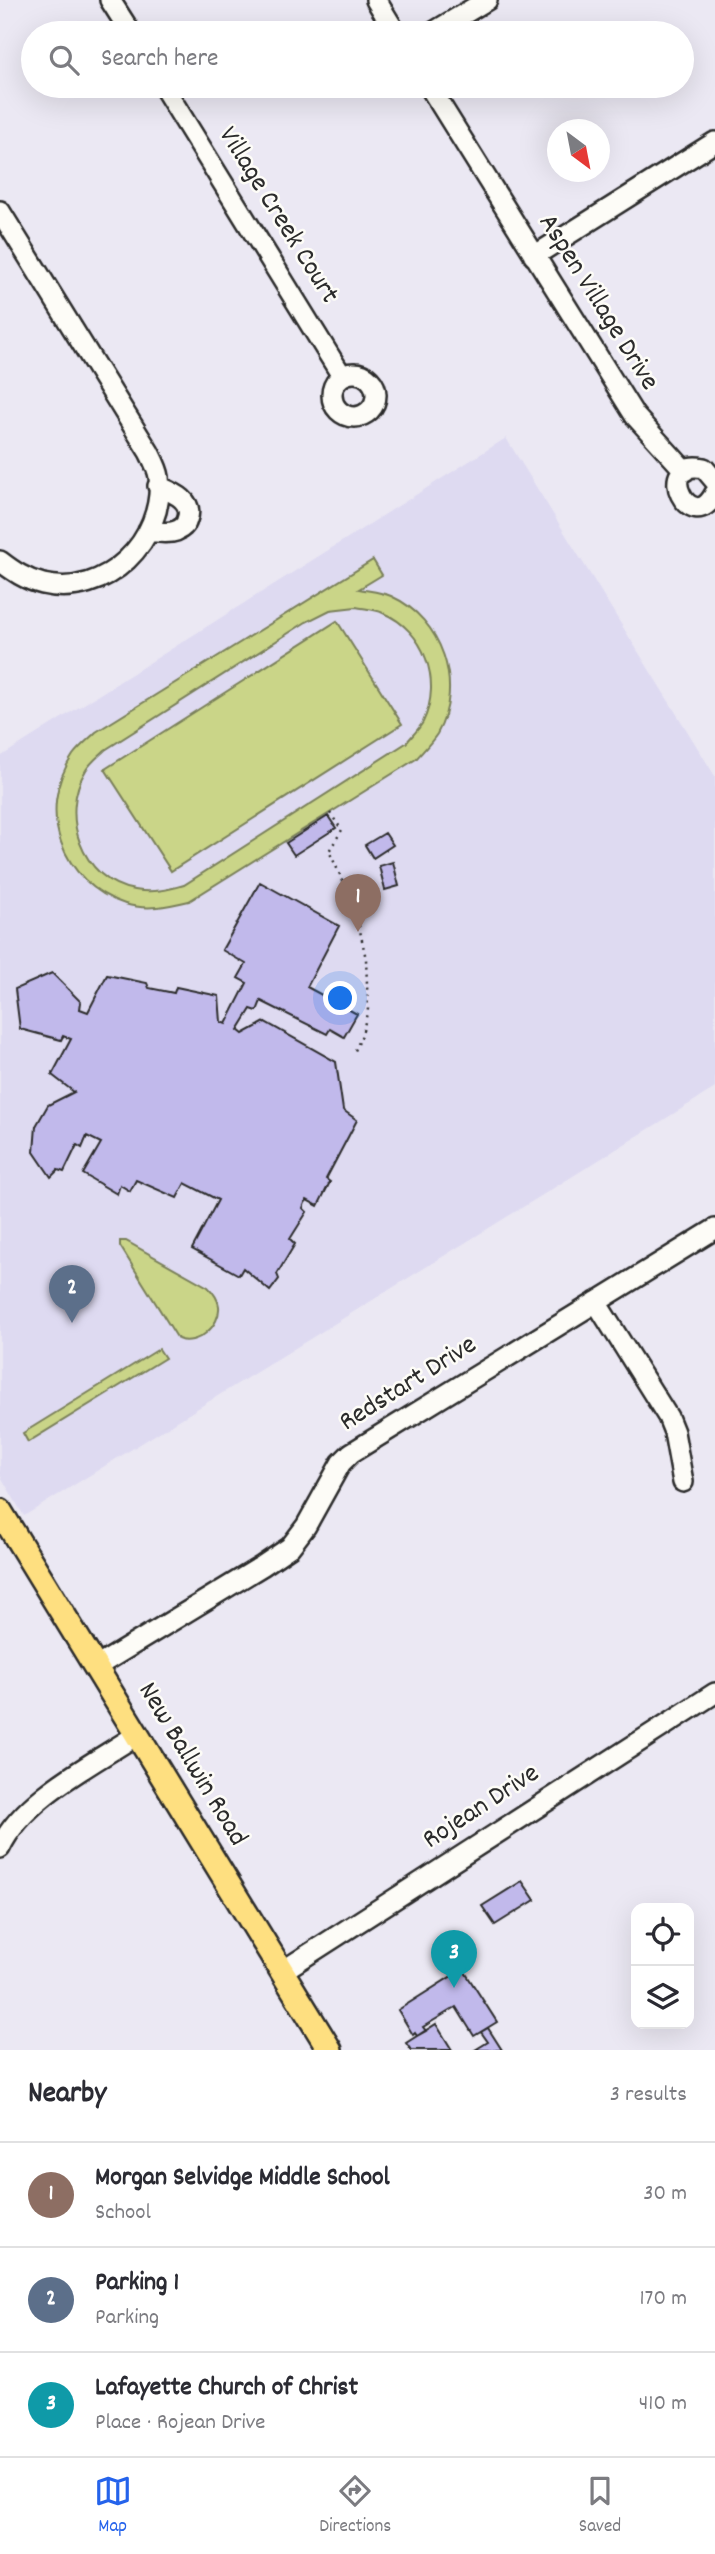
<!DOCTYPE html>
<html lang="en">
<head>
<meta charset="utf-8">
<style>
	:root { --surface:#fff; --page:#f7f7f7; --text:#2b2b33; --muted:#7c7c81; --line:#e1e1e2; --accent:#2563eb }
	body { margin:0; font-family:Dekko,sans-serif; background:var(--page); color:var(--text) }
	.controls { position:absolute; right:21px; bottom:21px; display:grid; overflow:hidden; border-radius:14px; box-shadow:0 7px 28px #0002 }
	.controls button { width:63px; height:63px; display:grid; place-items:center; padding:0; border:0; border-bottom:2px solid var(--line); background:var(--surface); color:var(--text); font:35px sans-serif }
	.compass { position:absolute; left:547px; top:119px; width:63px; height:63px; border-radius:50%; background:var(--surface); box-shadow:0 7px 28px #0002; rotate:148deg }
	.you { position:absolute; left:341px; top:999px; width:24px; height:24px; margin:-18px; border:5px solid #fff; border-radius:50%; background:#1a73e8; box-shadow:0 0 0 10px #1a73e833 }
	.badge { display:grid; place-items:center; width:46px; height:46px; border-radius:50%; background:var(--accent); color:#fff; font-size:23px; font-weight:700 }
	.pin { position:absolute; translate:-50% -58px; filter:drop-shadow(0 2px 4px #0008) }
	.pin::after { content:''; position:absolute; top:37px; width:24px; height:21px; background:inherit; clip-path:polygon(0 0,100% 0,50% 100%) }
	.list { margin:0; padding:0; list-style:none }
	h2 { display:flex; justify-content:space-between; align-items:center; height:91px; margin:0; padding:0 28px; font-size:30px }
	h2 small { font-size:23px; font-weight:400; color:var(--muted) }
	.list li { display:grid; grid-template-columns:46px 1fr auto; gap:21px; align-items:center; box-sizing:border-box; height:105px; padding:0 28px; border-top:2px solid var(--line) }
	.list b { display:block; font-size:26px; white-space:nowrap }
	.list p { margin:0; font-size:23px; white-space:nowrap; color:var(--muted) }
	.list em { font-size:23px; font-style:normal; color:var(--muted) }
	.icon { flex:none; width:38px; height:38px; fill:none; stroke:currentColor; stroke-width:2; stroke-linecap:round; stroke-linejoin:round }
	.map { position:relative; flex:none; width:715px; height:2050px; overflow:hidden }
	.search { position:absolute; background:var(--surface); box-shadow:0 7px 28px #0002; left:21px; right:21px; top:21px; height:77px; display:flex; align-items:center; gap:18px; box-sizing:border-box; padding:0 24px; border-radius:38px; color:var(--muted); font-size:26px }
	.sheet { height:406px; background:var(--surface) }
	nav { display:flex; justify-content:space-around; align-items:center; box-sizing:border-box; height:98px; border-top:2px solid var(--line); background:var(--surface); font-size:19px; color:var(--muted) }
	nav a { display:grid; justify-items:center; gap:4px }
	nav .on { color:var(--accent) }
	.map>svg:first-child { display:block }
	.built { fill:#dedaf1 }
	.green { fill:#cad588; stroke:#7a805a; stroke-width:2; fill-rule:evenodd }
	.building { fill:#c1b9eb; stroke:#2b2b2b; stroke-width:2 }
	.lines { fill:none; stroke-linecap:round; stroke-linejoin:round }
	.minor-casing { stroke:#2b2b2b; stroke-width:24 }
	.major-casing { stroke:#2b2b2b; stroke-width:28 }
	.path { stroke:#2b2b2b; stroke-width:2.5; stroke-dasharray:2 5; stroke-linecap:butt }
	.minor { stroke:#fdfcf7; stroke-width:19 }
	.major { stroke:#fedf80; stroke-width:23 }
	.labels { text-anchor:middle; dominant-baseline:central; stroke-width:5; stroke-linejoin:round; paint-order:stroke }
	.street-label { font-size:28px; fill:#2b2b2b; stroke:#fdfcf7 }
</style>
</head>
<body>
<div class="map">
<svg width="715" height="2050" viewBox="0 0 715 2050">
	<rect width="100%" height="100%" fill="#ebe8f3"/>
	<filter id="ink" filterUnits="userSpaceOnUse"><feTurbulence type="fractalNoise" baseFrequency=".0143" numOctaves="2"/><feDisplacementMap in="SourceGraphic" scale="14" xChannelSelector="R" yChannelSelector="G"/><feConvolveMatrix kernelMatrix="1 2 1 2 8 2 1 2 1" color-interpolation-filters="sRGB"/></filter>
	<g filter="url(#ink)">
		<path class="built" d="M 506,438 L 715,776 L 715,1088 L 24,1516 L 0,1475 L 0,757 Z"/>
		<path class="green" d="M 373,560 L 382,575 L 359,589 C 369,591 381,592 391,596 C 442,619 465,685 437,734 C 431,743 423,751 416,759 L 189,901 C 168,906 147,911 125,904 C 62,883 35,811 73,755 C 79,747 89,739 96,732 ZM 356,607 C 365,609 375,609 383,613 C 424,630 443,681 423,722 C 419,729 412,736 406,743 L 184,885 C 167,890 153,893 135,890 C 81,881 59,814 86,770 C 91,762 99,756 105,750 L 306,622 L 330,610 Z
			M 337,621 L 402,724 L 171,871 L 105,769 Z
			M 120,1241 L 126,1241 L 208,1287 C 213,1292 218,1298 219,1306 C 221,1326 196,1347 178,1339 L 120,1246 Z
			M 159,1349 L 165,1358 L 28,1442 L 23,1433 Z"/>
		<path class="building" d="M 328,816 L 336,828 L 294,855 L 286,843 Z
			M 385,833 L 393,845 L 373,858 L 365,845 Z
			M 393,862 L 399,886 L 385,890 L 379,866 Z
			M 260,882 L 339,926 L 307,987 L 357,1014 L 344,1037 L 330,1029 L 327,1034 L 261,1001 L 257,1011 L 251,1009 L 238,1030 L 243,1034 L 265,1022 L 336,1062 L 343,1110 L 357,1120 L 326,1179 L 330,1182 L 318,1206 L 307,1200 L 305,1203 L 303,1208 L 307,1212 L 290,1239 L 295,1244 L 277,1274 L 279,1279 L 270,1291 L 243,1268 L 239,1275 L 192,1249 L 218,1200 L 185,1183 L 177,1198 L 136,1180 L 130,1191 L 120,1185 L 117,1194 L 83,1174 L 101,1143 L 87,1136 L 82,1148 L 77,1145 L 64,1172 L 58,1170 L 51,1177 L 34,1152 L 36,1126 L 48,1105 L 74,1092 L 52,1075 L 71,1039 L 63,1036 L 61,1040 L 20,1029 L 15,989 L 52,973 L 81,1002 L 80,1009 L 88,1012 L 107,975 L 147,983 L 149,988 L 174,993 L 176,987 L 219,996 L 221,1022 L 226,1024 L 247,983 L 238,978 L 246,964 L 222,950 Z
			M 522,1881 L 535,1900 L 495,1925 L 482,1906 Z
			M 463,1969 L 497,2022 L 474,2036 L 456,2007 L 423,2027 L 426,2031 L 417,2036 L 415,2033 L 413,2035 L 398,2010 Z
			M 436,2024 L 452,2050 L 411,2050 L 406,2043 Z
			M 488,2028 L 502,2050 L 475,2050 L 488,2042 L 481,2032 Z"/>
		<g class="lines">
			<g class="minor-casing">
				<path id="minor" d="M 110,0 L 131,33
					M 376,0 L 396,33
					M 432,33 L 487,0
					M 163,86 L 342,376
					M 429,86 L 635,416 L 685,471
					M 0,211 L 149,452 C 153,460 158,469 159,477 C 165,540 106,599 43,584 C 26,580 13,571 0,561
					M 534,256 L 715,142
					M332 395a22 22 0 1 1 44 0a22 22 0 1 1-44 0Z
					M 715,481 L 704,468 C 651,458 691,540 715,493
					M 148,531 C 157,532 168,534 176,531 C 181,529 186,525 187,520 C 195,500 172,492 158,486
					M 596,1302 L 668,1417 L 674,1432 L 683,1482
					M 96,1667 L 262,1566 L 290,1547 L 306,1526 L 341,1463 L 351,1453 L 715,1229
					M 0,1848 C 23,1798 93,1764 138,1734
					M 281,1972 L 715,1693"/>
			</g>
			<g class="major-casing">
				<path id="major" d="M 0,1511 L 330,2050"/>
			</g>
			<path class="path" d="M 330,813 L 342,830 L 329,851 L 355,907 L 366,959 L 368,1009 L 362,1035 L 353,1055"/>
			<use href="#minor" class="minor"/>
			<use href="#major" class="major"/>
		</g>
	</g>
	<g class="labels">
		<g class="street-label">
			<text transform="translate(277 216) rotate(58)">Village Creek Court</text>
			<text transform="translate(597 303) rotate(58)">Aspen Village Drive</text>
			<text transform="translate(409 1385) rotate(-32)">Redstart Drive</text>
			<text transform="translate(191 1765) rotate(59)">New Ballwin Road</text>
			<text transform="translate(482 1808) rotate(-33)">Rojean Drive</text>
		</g>
	</g>
</svg>
<div class="controls">
<button><svg class="icon" aria-label="locate" viewBox="0 0 24 24"><circle cx="12" cy="12" r="6"/><path d="M12 2v4M12 18v4M2 12h4M18 12h4"/></svg></button>
<button><svg class="icon" aria-label="layers" viewBox="0 0 24 24"><path d="M12 4l9 5-9 5-9-5zM3 14l9 5 9-5"/></svg></button>
</div>
<svg class="compass" viewBox="-18 -18 36 36"><path d="M0-13l5 13h-10z" fill="#e53935"/><path d="M0 13l5-13h-10z" fill="#7c7c81"/></svg>
<div class="you"></div>
<div class="pin badge" style="left:358px;top:932px;background:#8d6e63">1</div>
<div class="pin badge" style="left:72px;top:1323px;background:#5c6f8a">2</div>
<div class="pin badge" style="left:454px;top:1988px;background:#0f9aa8">3</div>
<div class="search"><svg class="icon" aria-label="search" viewBox="0 0 24 24"><circle cx="10" cy="10" r="6"/><path d="M15 15l6 6"/></svg>Search here</div>
</div>
<section class="sheet">
<h2>Nearby<small>3 results</small></h2>
<ul class="list">
<li><span class="badge" style="background:#8d6e63">1</span><div><b>Morgan Selvidge Middle School</b><p>School</p></div><em>30 m</em></li>
<li><span class="badge" style="background:#5c6f8a">2</span><div><b>Parking 1</b><p>Parking</p></div><em>170 m</em></li>
<li><span class="badge" style="background:#0f9aa8">3</span><div><b>Lafayette Church of Christ</b><p>Place · Rojean Drive</p></div><em>410 m</em></li>
</ul>
</section>
<nav>
<a class="on"><svg class="icon" aria-label="map" viewBox="0 0 24 24"><path d="M3 6l6-2 6 2 6-2v14l-6 2-6-2-6 2zM9 4v14M15 6v14"/></svg>Map</a>
<a><svg class="icon" aria-label="directions" viewBox="0 0 24 24"><path d="M12 3l9 9-9 9-9-9zM9 14v-3h6M13 9l2 2-2 2"/></svg>Directions</a>
<a><svg class="icon" aria-label="saved" viewBox="0 0 24 24"><path d="M7 4h10v16l-5-4-5 4z"/></svg>Saved</a>
</nav>
</body>
</html>
